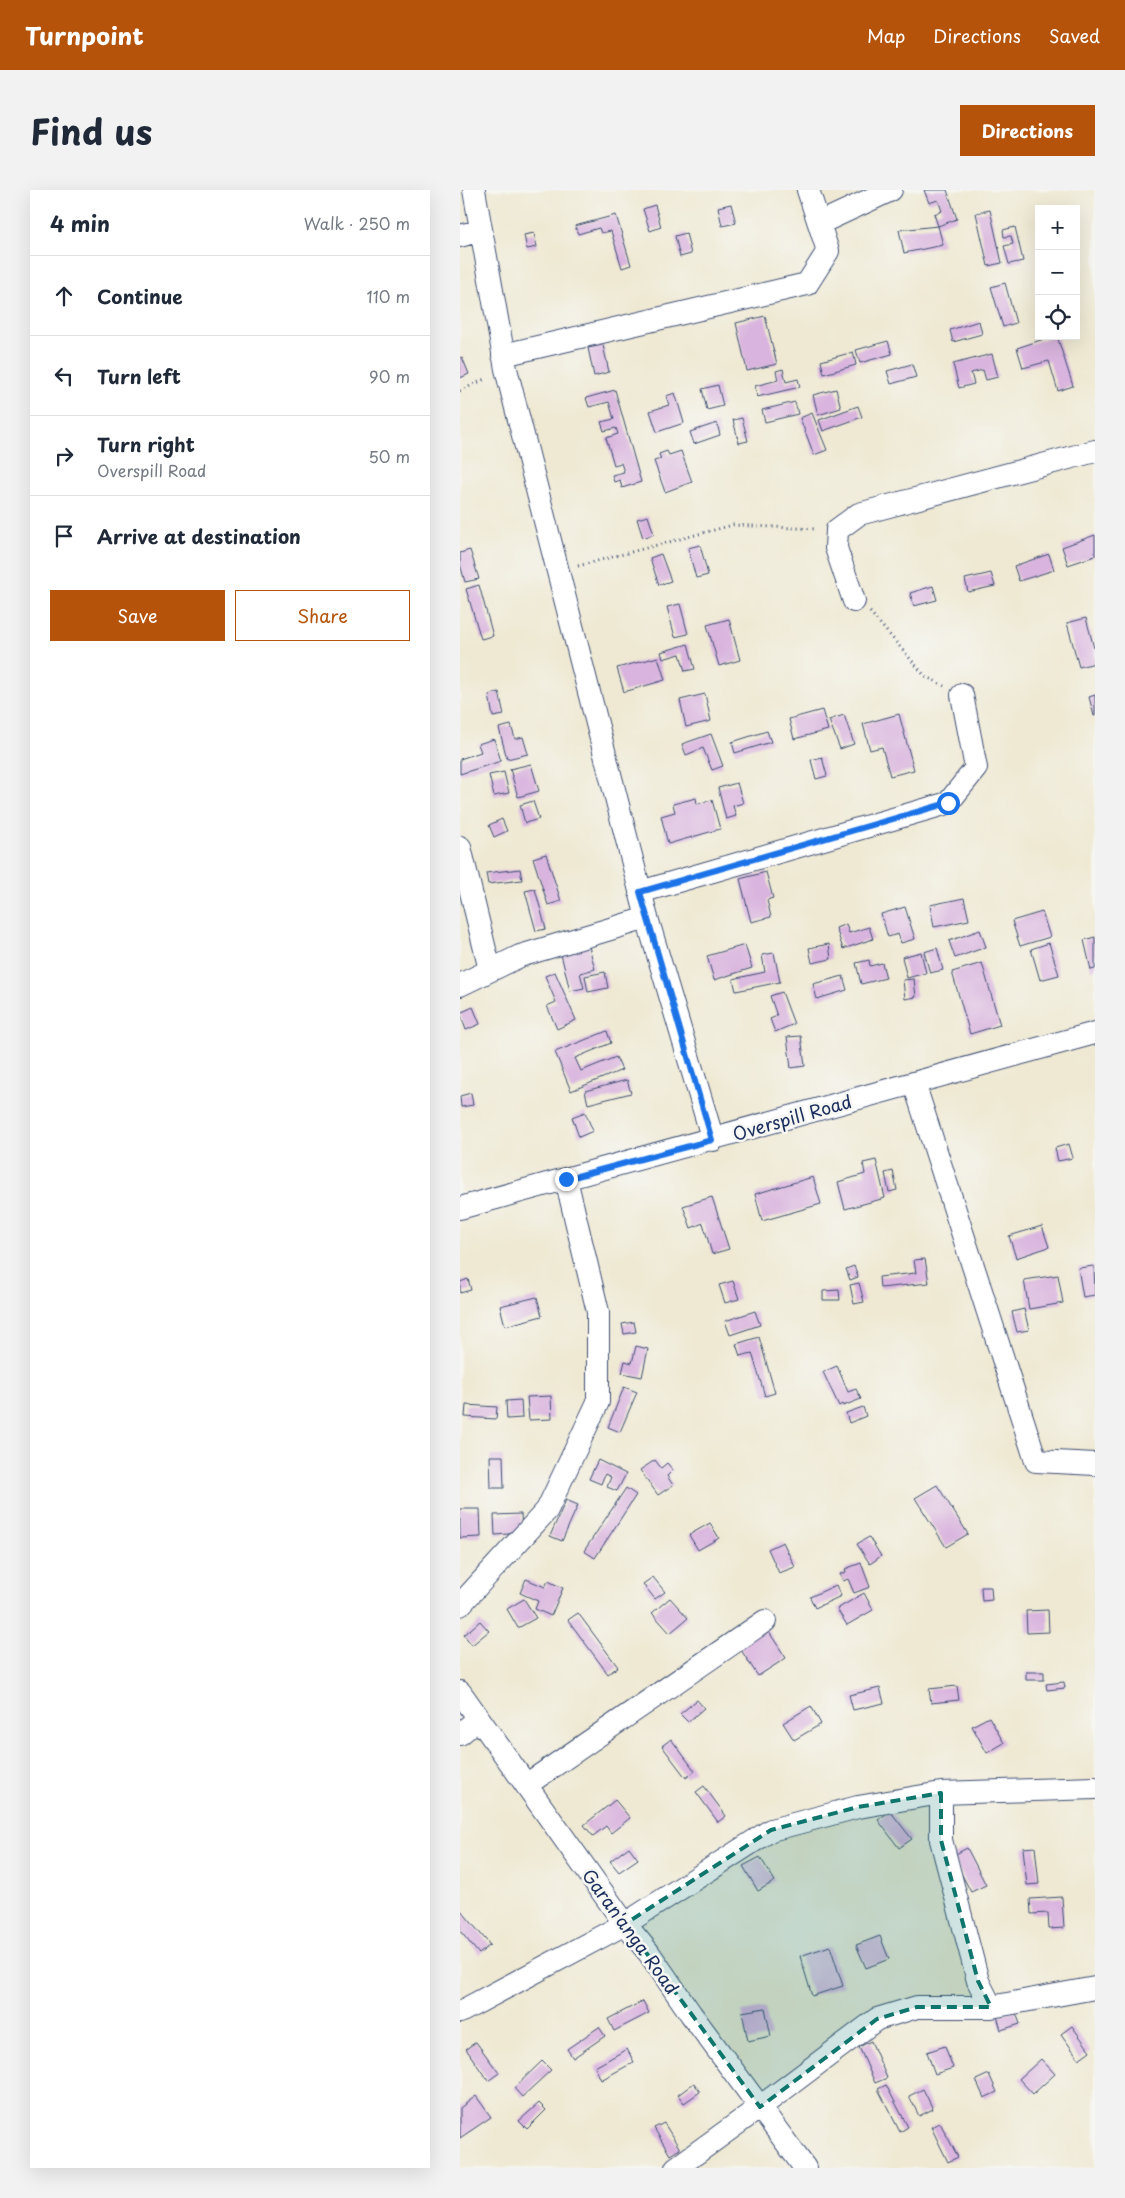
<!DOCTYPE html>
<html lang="en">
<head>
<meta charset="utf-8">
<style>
	:root { --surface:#fff; --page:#f2f2f3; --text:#1f2937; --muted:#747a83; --line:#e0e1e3; --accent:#b45309 }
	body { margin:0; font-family:"Playpen Sans",sans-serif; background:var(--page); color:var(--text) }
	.controls { position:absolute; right:15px; top:15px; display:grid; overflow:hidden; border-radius:0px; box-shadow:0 5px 20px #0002 }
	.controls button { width:45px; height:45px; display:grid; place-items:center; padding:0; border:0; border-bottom:1px solid var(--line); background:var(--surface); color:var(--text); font:25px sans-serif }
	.stop { position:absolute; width:15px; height:15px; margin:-11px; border:4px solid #1a73e8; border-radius:50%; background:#fff }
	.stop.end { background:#1a73e8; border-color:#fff; box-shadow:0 1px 5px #0008 }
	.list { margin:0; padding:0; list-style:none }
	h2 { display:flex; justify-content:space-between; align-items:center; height:65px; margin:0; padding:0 20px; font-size:21px }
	h2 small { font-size:16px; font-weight:400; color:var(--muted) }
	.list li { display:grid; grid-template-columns:32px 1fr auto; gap:15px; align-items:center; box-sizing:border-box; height:80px; padding:0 20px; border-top:1px solid var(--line) }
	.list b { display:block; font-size:19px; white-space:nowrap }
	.list p { margin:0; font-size:16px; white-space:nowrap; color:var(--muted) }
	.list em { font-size:16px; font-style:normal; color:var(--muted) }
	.actions { display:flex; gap:10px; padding:15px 20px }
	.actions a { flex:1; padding:11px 0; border:1px solid var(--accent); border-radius:0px; text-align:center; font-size:18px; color:var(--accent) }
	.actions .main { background:var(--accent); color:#fff }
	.icon { flex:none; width:28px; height:28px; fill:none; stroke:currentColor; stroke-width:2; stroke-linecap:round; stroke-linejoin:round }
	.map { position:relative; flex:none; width:635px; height:1978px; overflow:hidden; border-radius:0px }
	header { display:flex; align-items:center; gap:30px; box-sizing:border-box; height:70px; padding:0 25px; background:var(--accent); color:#fff }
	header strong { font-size:24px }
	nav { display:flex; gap:28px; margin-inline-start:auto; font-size:18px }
	.intro { display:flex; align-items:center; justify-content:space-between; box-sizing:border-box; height:120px; padding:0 30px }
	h1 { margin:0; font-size:35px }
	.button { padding:12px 22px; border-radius:0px; background:var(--accent); color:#fff; font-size:18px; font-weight:700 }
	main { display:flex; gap:30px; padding:0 30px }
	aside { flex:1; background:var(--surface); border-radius:0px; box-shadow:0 5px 20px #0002 }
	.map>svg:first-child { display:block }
	.building { fill:#d9b4de }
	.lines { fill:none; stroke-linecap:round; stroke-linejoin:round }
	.minor-casing { stroke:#3b4b70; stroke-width:24 }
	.path { stroke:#3b4b70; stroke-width:3; stroke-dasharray:1 4; stroke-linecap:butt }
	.minor { stroke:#fff; stroke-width:22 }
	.route { stroke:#1a73e8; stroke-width:6 }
	.marked { fill:#0f766e; fill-opacity:0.2; stroke:#0f766e; stroke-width:4; stroke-dasharray:10 6; stroke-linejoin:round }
	.labels { text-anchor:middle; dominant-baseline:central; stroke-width:5; stroke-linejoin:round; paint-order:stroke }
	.street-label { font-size:18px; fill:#1b2f5e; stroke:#f6f6f2 }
</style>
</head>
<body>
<header>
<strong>Turnpoint</strong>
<nav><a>Map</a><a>Directions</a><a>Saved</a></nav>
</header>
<div class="intro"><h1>Find us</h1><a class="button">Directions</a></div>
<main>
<aside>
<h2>4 min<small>Walk · 250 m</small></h2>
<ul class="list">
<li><svg class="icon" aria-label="ahead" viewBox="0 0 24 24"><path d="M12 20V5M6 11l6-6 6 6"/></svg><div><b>Continue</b></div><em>110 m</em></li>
<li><svg class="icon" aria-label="left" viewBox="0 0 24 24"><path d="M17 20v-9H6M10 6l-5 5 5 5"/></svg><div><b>Turn left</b></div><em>90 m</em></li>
<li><svg class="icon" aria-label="right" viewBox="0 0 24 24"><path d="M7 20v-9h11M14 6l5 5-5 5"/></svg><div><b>Turn right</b><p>Overspill Road</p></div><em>50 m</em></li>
<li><svg class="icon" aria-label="arrive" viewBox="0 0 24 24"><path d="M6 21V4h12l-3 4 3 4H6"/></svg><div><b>Arrive at destination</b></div></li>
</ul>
<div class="actions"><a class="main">Save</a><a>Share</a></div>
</aside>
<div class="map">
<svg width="635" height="1978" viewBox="0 0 635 1978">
	<rect width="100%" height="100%" fill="#f6f6f2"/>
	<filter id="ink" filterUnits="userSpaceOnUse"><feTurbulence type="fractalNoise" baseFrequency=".02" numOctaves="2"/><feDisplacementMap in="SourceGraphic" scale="10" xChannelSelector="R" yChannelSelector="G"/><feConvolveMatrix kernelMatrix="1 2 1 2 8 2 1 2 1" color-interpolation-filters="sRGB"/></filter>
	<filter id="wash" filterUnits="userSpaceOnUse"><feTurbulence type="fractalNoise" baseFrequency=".0096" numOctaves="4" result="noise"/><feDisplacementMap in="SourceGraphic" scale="20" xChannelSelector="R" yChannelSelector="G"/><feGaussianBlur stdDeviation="1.12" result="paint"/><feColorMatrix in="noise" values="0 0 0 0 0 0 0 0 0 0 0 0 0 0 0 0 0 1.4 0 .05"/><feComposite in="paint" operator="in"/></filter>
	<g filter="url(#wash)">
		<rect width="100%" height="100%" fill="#efe9d3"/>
		<g id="blocks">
			<path class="building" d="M 464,0 L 487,0 L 497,29 L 478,36 L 474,24 L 482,21 L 478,10 L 469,13 Z
				M 271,14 L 276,33 L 262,36 L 258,17 Z
				M 195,15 L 201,37 L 190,41 L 183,19 Z
				M 530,20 L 542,73 L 528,76 L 516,23 Z
				M 156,25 L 171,75 L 162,78 L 151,41 L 141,43 L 139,38 L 118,44 L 115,36 Z
				M 478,36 L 483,55 L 444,63 L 439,40 Z
				M 555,37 L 563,71 L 549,74 L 544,56 L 553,54 L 551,46 L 544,47 L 543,40 Z
				M 74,43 L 77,57 L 67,59 L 64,45 Z
				M 226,43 L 231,64 L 220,67 L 215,46 Z
				M 545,93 L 556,133 L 543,137 L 531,97 Z
				M 305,126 L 317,174 L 287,181 L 276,133 Z
				M 519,131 L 522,144 L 493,152 L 490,140 Z
				M 593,146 L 597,146 L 613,196 L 598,201 L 589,171 L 563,178 L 557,158 Z
				M 428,151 L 432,164 L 400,173 L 396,160 Z
				M 143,155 L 149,182 L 134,186 L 128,158 Z
				M 393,162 L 396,175 L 364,184 L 361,171 Z
				M 532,164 L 538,187 L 526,190 L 523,180 L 511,183 L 514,194 L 499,198 L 493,174 Z
				M 2,167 L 9,184 L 0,188 L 0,168 Z
				M 452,174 L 456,187 L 431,194 L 427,181 Z
				M 323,179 L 326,192 L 338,189 L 340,197 L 297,207 L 295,196 L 318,190 L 316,181 Z
				M 258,195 L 263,216 L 247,220 L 242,199 Z
				M 376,199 L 381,218 L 358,225 L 353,205 Z
				M 155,200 L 181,292 L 162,298 L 160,290 L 154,292 L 152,285 L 164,282 L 161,273 L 154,275 L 146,248 L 158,244 L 156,238 L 144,241 L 141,232 L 154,229 L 149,212 L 129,217 L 126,208 Z
				M 215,203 L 224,233 L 197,242 L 190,221 L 209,215 L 206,206 Z
				M 335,212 L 338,224 L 305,232 L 302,220 Z
				M 398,216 L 402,227 L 363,241 L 359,230 Z
				M 352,223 L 367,260 L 354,265 L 340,228 Z
				M 282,228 L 288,251 L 279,253 L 273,230 Z
				M 257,233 L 260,245 L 234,254 L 230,242 Z
				M 207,261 L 209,265 L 221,261 L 232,292 L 205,302 L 194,271 L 201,269 L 199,264 Z
				M 188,326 L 194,344 L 183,348 L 177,329 Z
				M 635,345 L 635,366 L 608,375 L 602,357 Z
				M 240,355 L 248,385 L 236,388 L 228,358 Z
				M 10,360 L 19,389 L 5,392 L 0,374 L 0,363 Z
				M 201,364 L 211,391 L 199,395 L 190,368 Z
				M 589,364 L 594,380 L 559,391 L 554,376 Z
				M 531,383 L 535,396 L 508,402 L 505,389 Z
				M 19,395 L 33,446 L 21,449 L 6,399 Z
				M 473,396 L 477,410 L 454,416 L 450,403 Z
				M 220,414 L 228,444 L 215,447 L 207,417 Z
				M 626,428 L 635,462 L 635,473 L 619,477 L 607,433 Z
				M 269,429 L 280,470 L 259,476 L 247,435 Z
				M 228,454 L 235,479 L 225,481 L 220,464 L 203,469 L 201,462 Z
				M 198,467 L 205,490 L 164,502 L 157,478 Z
				M 39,502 L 44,525 L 33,527 L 29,505 Z
				M 245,504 L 251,531 L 226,537 L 220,510 Z
				M 635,505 L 635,526 L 634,526 L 629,507 Z
				M 362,520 L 368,540 L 334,549 L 329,529 Z
				M 439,524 L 454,580 L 430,586 L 422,557 L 410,560 L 403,534 Z
				M 384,525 L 394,554 L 380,559 L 369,530 Z
				M 51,535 L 55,549 L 63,547 L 68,564 L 47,569 L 39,538 Z
				M 307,541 L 311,552 L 275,563 L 272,552 Z
				M 251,544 L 263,576 L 252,580 L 243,558 L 226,565 L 222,554 Z
				M 34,549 L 41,571 L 0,584 L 0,569 L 21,562 L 18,554 Z
				M 362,567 L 367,586 L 356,589 L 351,570 Z
				M 71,574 L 79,601 L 58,607 L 50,579 Z
				M 44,582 L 49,603 L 34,606 L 29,585 Z
				M 277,593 L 283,613 L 273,616 L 276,626 L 266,629 L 258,598 Z
				M 236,608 L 237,614 L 252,610 L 260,639 L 208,654 L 201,626 L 215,622 L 213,614 Z
				M 73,611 L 79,629 L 65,633 L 60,615 Z
				M 42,629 L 47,641 L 34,647 L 29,635 Z
				M 86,664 L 101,711 L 88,715 L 73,668 Z
				M 60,679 L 62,690 L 28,694 L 26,683 Z
				M 306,682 L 313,708 L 307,710 L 311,727 L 291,732 L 280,689 Z
				M 75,699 L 86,739 L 76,741 L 65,701 Z
				M 504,708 L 509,730 L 474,737 L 470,715 Z
				M 445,717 L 455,749 L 441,753 L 438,744 L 428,747 L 421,724 Z
				M 582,722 L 590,747 L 560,756 L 552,731 Z
				M 386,734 L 389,743 L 409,737 L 413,749 L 383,759 L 376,738 Z
				M 520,740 L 526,757 L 495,768 L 489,751 Z
				M 635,747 L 635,779 L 631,780 L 624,750 Z
				M 127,749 L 135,779 L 120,783 L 124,798 L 110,801 L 99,756 Z
				M 589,753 L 599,785 L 580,790 L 571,759 Z
				M 369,754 L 371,769 L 352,773 L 349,758 Z
				M 285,755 L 292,778 L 254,790 L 247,766 Z
				M 477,758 L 483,780 L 470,783 L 464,762 Z
				M 461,762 L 466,783 L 447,788 L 442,767 Z
				M 314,763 L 320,792 L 276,801 L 273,789 L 305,782 L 302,765 Z
				M 409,770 L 410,776 L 422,773 L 426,788 L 401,794 L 396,773 Z
				M 522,773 L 540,835 L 510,844 L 492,782 Z
				M 95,782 L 116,830 L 97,839 L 87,816 L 96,812 L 85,786 Z
				M 145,782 L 148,798 L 128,802 L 125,786 Z
				M 383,786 L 387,800 L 357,809 L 353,794 Z
				M 454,789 L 456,807 L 445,809 L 443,790 Z
				M 322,802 L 334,834 L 315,842 L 310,829 L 317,826 L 310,806 Z
				M 13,817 L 20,834 L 6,840 L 0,823 Z
				M 147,841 L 151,853 L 115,868 L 121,881 L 156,867 L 162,880 L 111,901 L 95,862 Z
				M 341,846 L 345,876 L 331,878 L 327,847 Z
				M 167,890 L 171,903 L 128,914 L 125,901 Z
				M 11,903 L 13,915 L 1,917 L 0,906 Z
				M 125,922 L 133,941 L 119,947 L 112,927 Z
				M 609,954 L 613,968 L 598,971 L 595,958 Z
				M 416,970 L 425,1008 L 385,1019 L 378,992 L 405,984 L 403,973 Z
				M 433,981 L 437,1000 L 429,1002 L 425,983 Z
				M 353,987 L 361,1014 L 302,1031 L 295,1004 Z
				M 252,1007 L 269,1059 L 252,1064 L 243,1033 L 231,1038 L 223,1016 Z
				M 582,1036 L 589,1057 L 556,1068 L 549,1046 Z
				M 465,1069 L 469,1093 L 420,1098 L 419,1087 L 456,1083 L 454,1070 Z
				M 394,1076 L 398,1087 L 390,1090 L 386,1079 Z
				M 634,1076 L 635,1105 L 623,1107 L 618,1078 Z
				M 598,1085 L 603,1113 L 569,1119 L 564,1090 Z
				M 8,1089 L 11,1100 L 0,1103 L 0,1092 Z
				M 273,1091 L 279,1109 L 265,1113 L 259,1095 Z
				M 399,1093 L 404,1112 L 394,1114 L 390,1095 Z
				M 379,1100 L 380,1110 L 363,1110 L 363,1101 Z
				M 77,1107 L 82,1126 L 45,1136 L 40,1116 Z
				M 564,1119 L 569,1140 L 557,1142 L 552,1122 Z
				M 295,1121 L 300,1135 L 270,1145 L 265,1131 Z
				M 174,1132 L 176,1142 L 164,1144 L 162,1134 Z
				M 299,1147 L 315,1203 L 305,1206 L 292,1163 L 280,1166 L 276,1154 Z
				M 176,1156 L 188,1159 L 182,1187 L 162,1183 L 165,1171 L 172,1173 Z
				M 377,1176 L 388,1202 L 396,1199 L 401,1209 L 383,1216 L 382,1214 L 379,1216 L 363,1182 Z
				M 164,1197 L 177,1202 L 160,1242 L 148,1237 Z
				M 91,1206 L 92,1229 L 69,1230 L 67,1207 Z
				M 61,1210 L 62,1228 L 47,1229 L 46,1211 Z
				M 6,1215 L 37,1217 L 36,1229 L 5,1227 Z
				M 403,1217 L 406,1226 L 389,1233 L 386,1223 Z
				M 30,1266 L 43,1266 L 44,1298 L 31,1298 Z
				M 138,1270 L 166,1284 L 157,1301 L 147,1297 L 151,1287 L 145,1284 L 141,1294 L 129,1289 Z
				M 195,1270 L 201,1278 L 207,1273 L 213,1280 L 207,1286 L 213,1295 L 198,1305 L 180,1280 Z
				M 477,1295 L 508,1344 L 486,1357 L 455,1308 Z
				M 166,1298 L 176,1305 L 135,1368 L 124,1361 Z
				M 106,1310 L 118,1315 L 102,1351 L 90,1346 Z
				M 0,1319 L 20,1319 L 21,1347 L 0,1348 Z
				M 61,1324 L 62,1343 L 35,1345 L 34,1325 Z
				M 250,1333 L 259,1348 L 238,1360 L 229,1345 Z
				M 409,1347 L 421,1366 L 410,1374 L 397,1354 Z
				M 323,1352 L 335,1377 L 319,1383 L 308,1359 Z
				M 401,1373 L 410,1397 L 394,1403 L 388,1389 L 383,1391 L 380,1384 L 386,1382 L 385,1379 Z
				M 193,1387 L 205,1402 L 195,1409 L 183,1394 Z
				M 66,1389 L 85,1397 L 88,1391 L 103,1398 L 91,1426 L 75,1419 L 78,1411 L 60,1403 Z
				M 376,1395 L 381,1406 L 355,1418 L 350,1407 Z
				M 521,1397 L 531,1397 L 532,1410 L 522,1411 Z
				M 404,1403 L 413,1420 L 387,1435 L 377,1419 Z
				M 210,1408 L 228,1428 L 210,1443 L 192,1423 Z
				M 64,1409 L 76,1428 L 58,1438 L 47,1419 Z
				M 588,1420 L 589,1442 L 567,1443 L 566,1421 Z
				M 118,1423 L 158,1477 L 148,1484 L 108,1430 Z
				M 20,1431 L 29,1441 L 12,1455 L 4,1445 Z
				M 305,1436 L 326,1468 L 298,1486 L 277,1454 Z
				M 566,1482 L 584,1482 L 584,1490 L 566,1490 Z
				M 604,1492 L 605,1498 L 587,1500 L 586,1494 Z
				M 497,1496 L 499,1510 L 471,1513 L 469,1499 Z
				M 420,1498 L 424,1513 L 393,1520 L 389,1505 Z
				M 237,1510 L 244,1518 L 228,1532 L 220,1524 Z
				M 351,1516 L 361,1534 L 334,1550 L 323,1533 Z
				M 529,1527 L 544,1553 L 527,1563 L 512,1536 Z
				M 211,1549 L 235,1581 L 226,1588 L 202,1556 Z
				M 244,1596 L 266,1626 L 258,1632 L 236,1602 Z
				M 155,1610 L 170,1628 L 151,1643 L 146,1636 L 133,1646 L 124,1635 Z
				M 430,1621 L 452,1649 L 439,1658 L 418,1630 Z
				M 169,1657 L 178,1669 L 159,1682 L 150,1671 Z
				M 575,1657 L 579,1694 L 567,1695 L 563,1658 Z
				M 507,1658 L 526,1695 L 511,1702 L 492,1666 Z
				M 300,1667 L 315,1691 L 298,1701 L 283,1676 Z
				M 602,1707 L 604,1738 L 589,1739 L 588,1723 L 571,1724 L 570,1709 Z
				M 0,1719 L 30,1755 L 19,1764 L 0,1741 Z
				M 420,1746 L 429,1769 L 406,1778 L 396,1755 Z
				M 370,1756 L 383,1796 L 352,1806 L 340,1766 Z
				M 183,1811 L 189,1823 L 154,1841 L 148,1829 Z
				M 305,1818 L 311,1846 L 288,1851 L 282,1822 Z
				M 555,1820 L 560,1834 L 541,1840 L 537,1826 Z
				M 612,1836 L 630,1861 L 619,1869 L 601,1844 Z
				M 139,1837 L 145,1846 L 113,1868 L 107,1859 Z
				M 411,1851 L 427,1888 L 415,1893 L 399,1857 Z
				M 16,1852 L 39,1883 L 28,1891 L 6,1859 Z
				M 485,1856 L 493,1878 L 475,1884 L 467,1862 Z
				M 167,1859 L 174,1872 L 141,1890 L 135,1877 Z
				M 581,1869 L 595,1884 L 573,1904 L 559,1889 Z
				M 82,1871 L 91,1880 L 62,1907 L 54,1898 Z
				M 529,1884 L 537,1902 L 524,1908 L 516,1890 Z
				M 234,1893 L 240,1902 L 224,1913 L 218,1905 Z
				M 426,1895 L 448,1937 L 440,1942 L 418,1899 Z
				M 463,1899 L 473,1919 L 459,1926 L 449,1906 Z
				M 16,1906 L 31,1927 L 0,1948 L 0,1918 Z
				M 79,1913 L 86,1920 L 67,1939 L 59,1931 Z
				M 204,1933 L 220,1959 L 210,1965 L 194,1938 Z
				M 480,1933 L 498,1967 L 488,1972 L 471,1937 Z"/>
		</g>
	</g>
	<g filter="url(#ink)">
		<use href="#blocks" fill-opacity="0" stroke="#3b4b70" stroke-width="1"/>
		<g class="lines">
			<g class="minor-casing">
				<path id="minor" d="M 14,0 L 46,179 L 187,728 L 253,950
					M 360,33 L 431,0
					M 0,46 L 21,40
					M 43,165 L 347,94 L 368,61 L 348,0
					M 394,411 L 376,358 L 377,340 L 399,324 L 635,261
					M 0,657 L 30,780
					M 180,702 L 488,613 L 516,578 L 502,505
					M 0,795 L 60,766 L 187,728
					M 454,893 L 576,1271 L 635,1274
					M 0,1018 L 635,843
					M 0,1415 L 87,1320 L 138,1212 L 138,1122 L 106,989
					M 0,1502 L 165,1734 L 189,1763 L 231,1824 L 345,1978
					M 0,1544 L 18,1529
					M 66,1595 L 305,1431
					M 481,1603 L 481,1650 L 518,1791 L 531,1817
					M 0,1822 L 165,1734 L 311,1640 L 398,1617 L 481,1603 L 635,1598
					M 216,1978 L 300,1917 L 417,1829 L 457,1817 L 531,1817 L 635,1798"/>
			</g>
			<path class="path" d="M 0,201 L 27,188
				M 118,376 L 273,335 L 356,339
				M 410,422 L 465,486 L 484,496"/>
			<use href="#minor" class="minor"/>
		</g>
	</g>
	<g class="lines" filter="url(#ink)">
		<path class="route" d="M 106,989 L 252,950 L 180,702 L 488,613"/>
	</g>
	<path class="marked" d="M 481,1603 L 481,1650 L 518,1791 L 531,1817 L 457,1817 L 417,1829 L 300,1917 L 165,1734 L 311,1640 L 398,1617 Z"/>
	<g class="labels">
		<g class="street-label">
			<text transform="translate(332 927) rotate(-16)">Overspill Road</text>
			<text transform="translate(171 1741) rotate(54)">Garan'anga Road</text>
		</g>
	</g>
</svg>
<div class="controls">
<button>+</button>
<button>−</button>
<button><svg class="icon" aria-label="locate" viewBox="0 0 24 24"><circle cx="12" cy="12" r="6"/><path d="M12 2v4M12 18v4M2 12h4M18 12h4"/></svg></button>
</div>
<div class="stop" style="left:488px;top:613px"></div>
<div class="stop end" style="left:106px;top:989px"></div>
</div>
</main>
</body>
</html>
